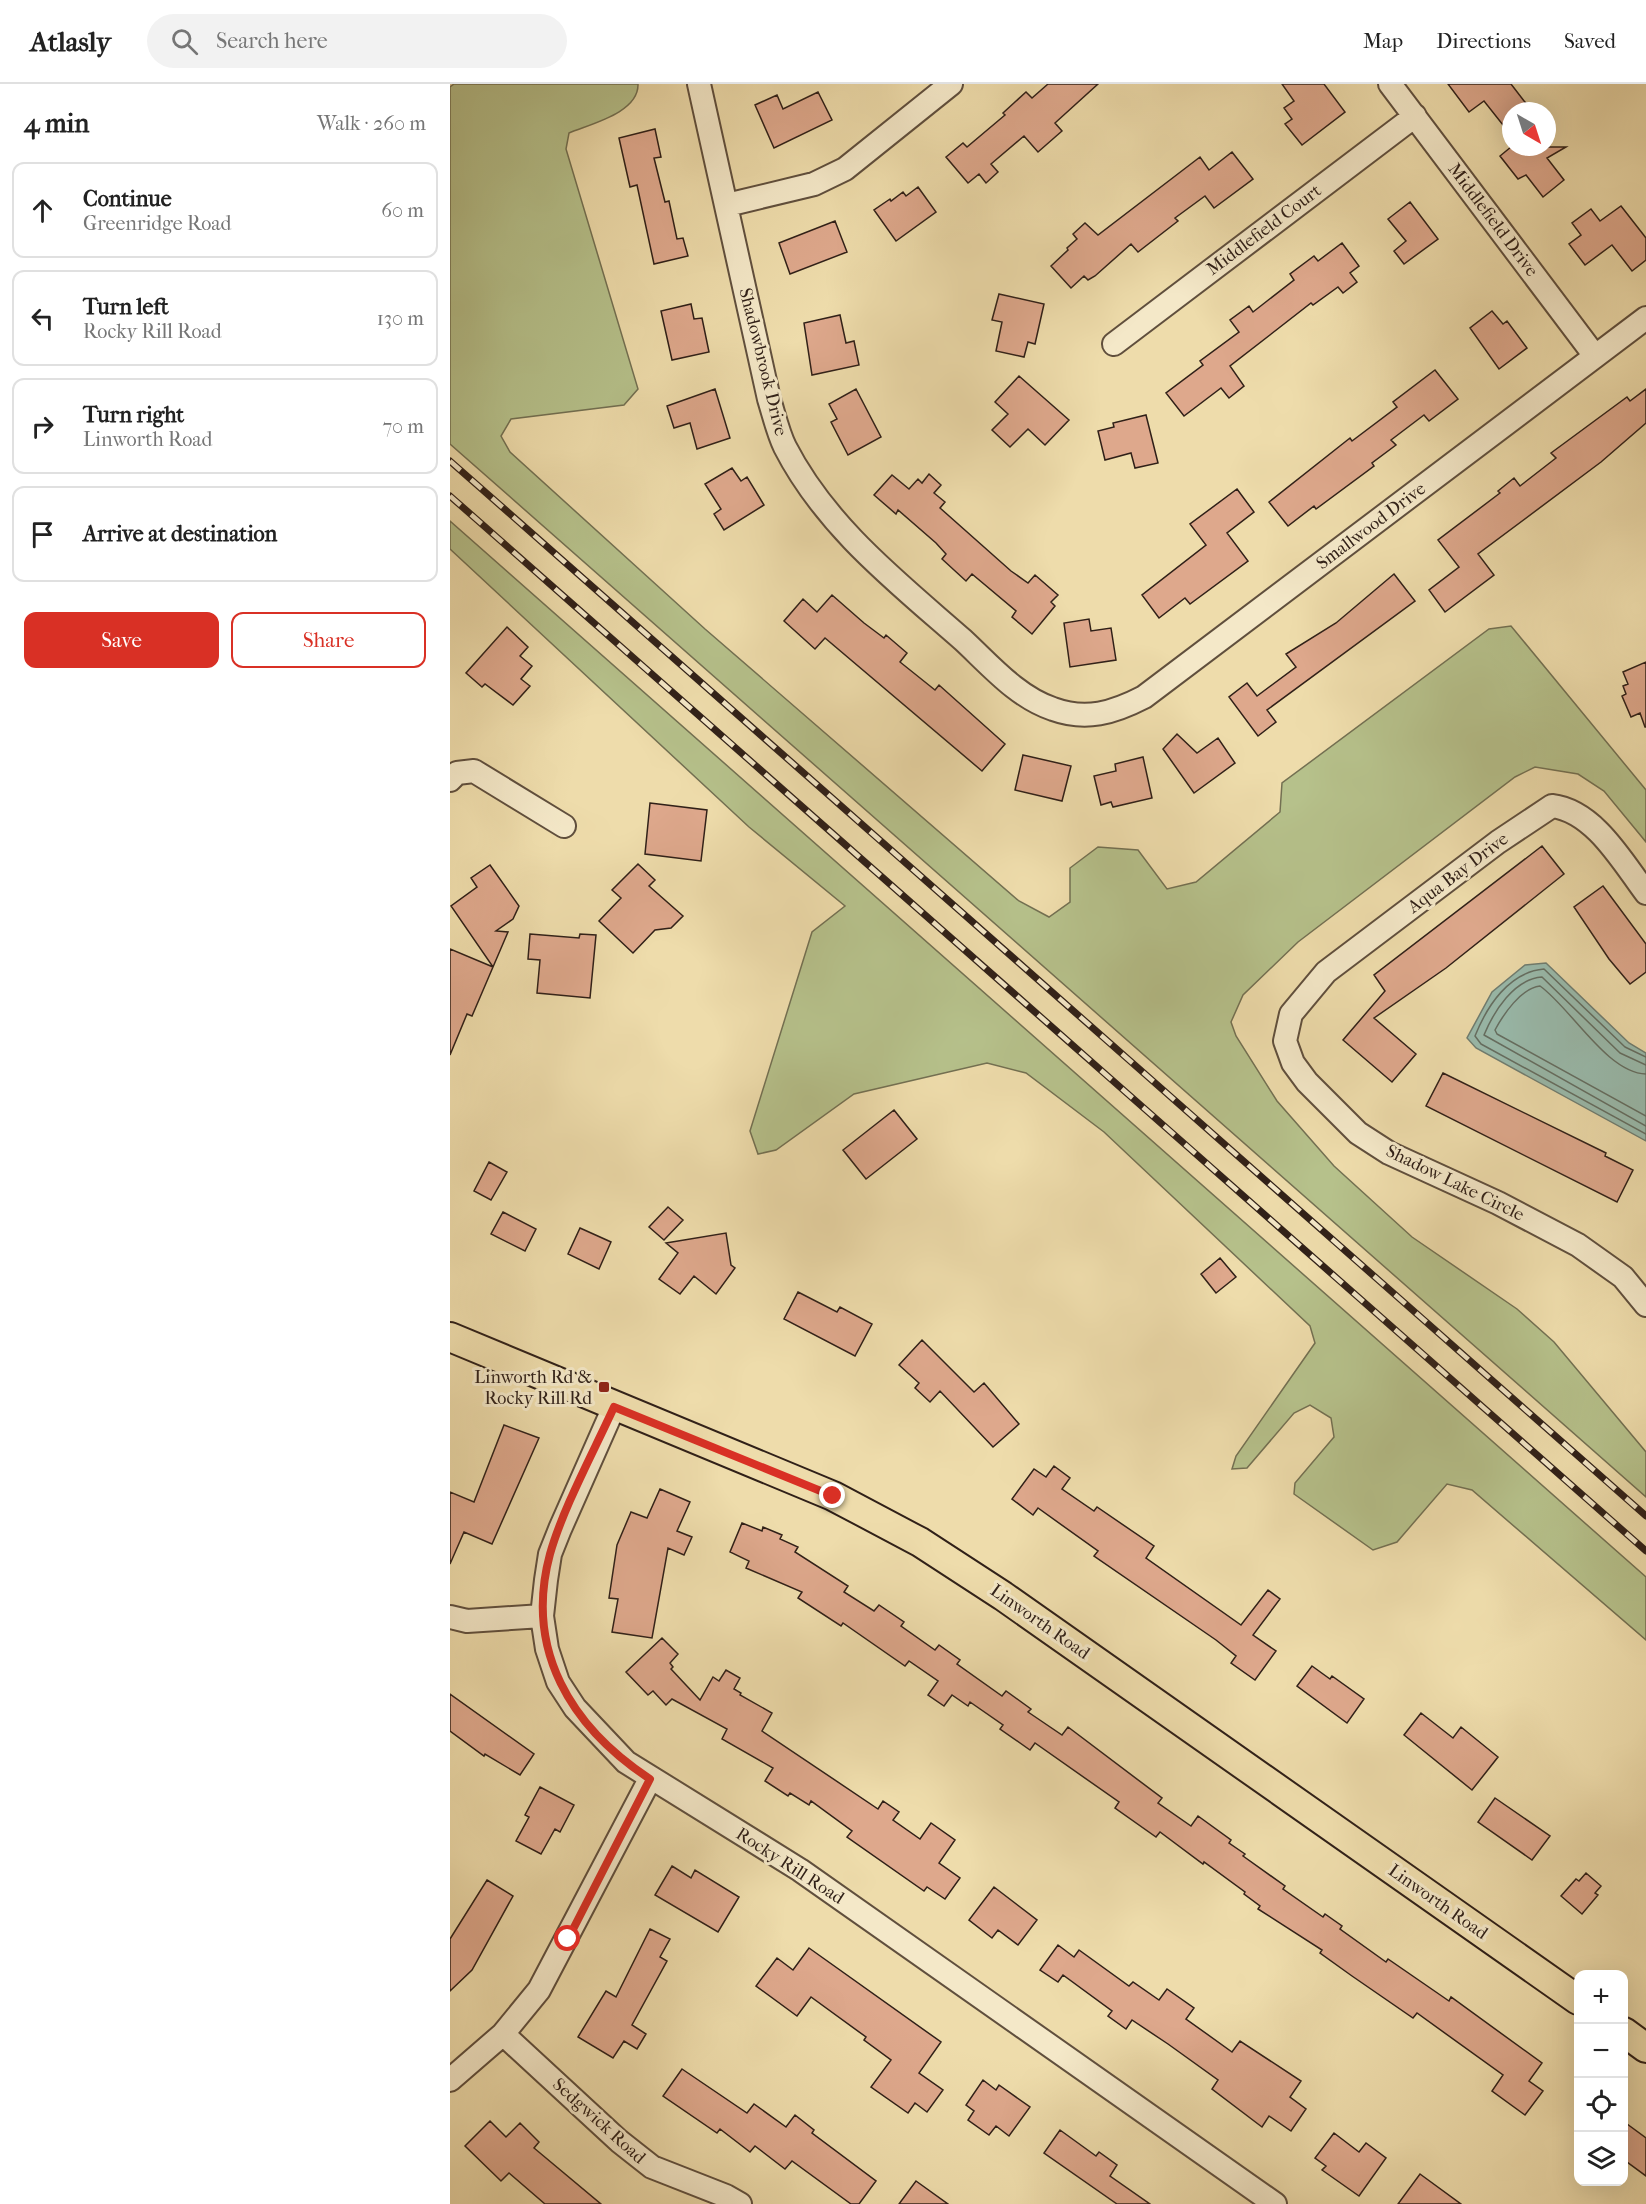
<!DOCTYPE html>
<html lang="en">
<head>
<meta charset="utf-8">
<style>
	:root { --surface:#fff; --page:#f2f2f2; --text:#222; --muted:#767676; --line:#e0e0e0; --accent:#d93025 }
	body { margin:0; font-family:"IM FELL French Canon",serif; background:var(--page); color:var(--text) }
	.controls { position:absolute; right:18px; bottom:18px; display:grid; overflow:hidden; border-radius:12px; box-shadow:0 6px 24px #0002 }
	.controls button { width:54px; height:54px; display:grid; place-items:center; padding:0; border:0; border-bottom:2px solid var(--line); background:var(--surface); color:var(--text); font:30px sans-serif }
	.compass { position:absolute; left:1052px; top:18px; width:54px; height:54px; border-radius:50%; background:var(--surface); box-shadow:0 6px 24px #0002; rotate:141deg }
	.stop { position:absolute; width:18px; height:18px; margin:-14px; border:4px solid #d93025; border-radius:50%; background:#fff }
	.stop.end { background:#d93025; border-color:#fff; box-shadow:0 2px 6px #0008 }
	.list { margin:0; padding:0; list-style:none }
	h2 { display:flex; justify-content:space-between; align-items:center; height:78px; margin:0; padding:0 24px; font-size:26px }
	h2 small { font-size:20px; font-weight:400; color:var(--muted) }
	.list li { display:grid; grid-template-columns:39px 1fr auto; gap:18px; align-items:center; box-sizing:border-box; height:96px; margin:0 12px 12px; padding:0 12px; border:2px solid var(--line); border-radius:12px }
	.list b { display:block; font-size:22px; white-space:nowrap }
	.list p { margin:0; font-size:20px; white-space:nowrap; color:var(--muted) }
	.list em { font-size:20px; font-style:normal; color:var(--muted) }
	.actions { display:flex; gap:12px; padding:18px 24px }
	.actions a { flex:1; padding:14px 0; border:2px solid var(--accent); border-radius:12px; text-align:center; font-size:21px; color:var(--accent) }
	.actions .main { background:var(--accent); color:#fff }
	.icon { flex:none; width:33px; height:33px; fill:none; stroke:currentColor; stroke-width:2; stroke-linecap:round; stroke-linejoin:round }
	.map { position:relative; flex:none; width:1196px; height:2120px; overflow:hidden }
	header { display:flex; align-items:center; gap:36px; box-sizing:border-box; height:84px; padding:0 30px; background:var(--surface); border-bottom:2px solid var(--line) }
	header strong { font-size:28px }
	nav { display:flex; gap:33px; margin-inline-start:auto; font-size:21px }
	.search { width:420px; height:54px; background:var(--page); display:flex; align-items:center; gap:15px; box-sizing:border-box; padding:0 21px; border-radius:33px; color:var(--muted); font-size:22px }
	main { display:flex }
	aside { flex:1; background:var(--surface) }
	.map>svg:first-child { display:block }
	.green { fill:#b6c18b; stroke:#737052; stroke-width:1.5 }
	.water { fill:#99bbad; stroke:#6f7d71; stroke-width:1.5 }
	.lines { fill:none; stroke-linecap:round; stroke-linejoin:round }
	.shore { stroke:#646e62; stroke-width:1.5 }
	.building { fill:#dea88c; stroke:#302018; stroke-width:1.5 }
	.minor-casing { stroke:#604f3d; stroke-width:26 }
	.major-casing { stroke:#302018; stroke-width:32 }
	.minor { stroke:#f4e8c8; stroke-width:22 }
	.major { stroke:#eedcab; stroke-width:28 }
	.rail-casing { stroke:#302018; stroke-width:7 }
	.rail { stroke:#f4e8c8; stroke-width:4.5; stroke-dasharray:14; stroke-linecap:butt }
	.route { stroke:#d93025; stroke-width:8 }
	.poi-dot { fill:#8f2418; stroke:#f4e8c8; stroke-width:2 }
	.labels { text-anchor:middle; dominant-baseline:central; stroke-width:6; stroke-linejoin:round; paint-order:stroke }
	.street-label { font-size:18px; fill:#302018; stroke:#f4e8c8 }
	.poi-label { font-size:18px; fill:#302018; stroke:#f4e8c8; text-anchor:end }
</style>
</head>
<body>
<header>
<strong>Atlasly</strong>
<div class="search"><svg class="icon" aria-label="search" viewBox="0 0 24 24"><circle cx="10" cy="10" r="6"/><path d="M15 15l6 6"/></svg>Search here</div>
<nav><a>Map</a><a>Directions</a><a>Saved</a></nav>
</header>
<main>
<aside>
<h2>4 min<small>Walk · 260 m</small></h2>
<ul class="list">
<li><svg class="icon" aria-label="ahead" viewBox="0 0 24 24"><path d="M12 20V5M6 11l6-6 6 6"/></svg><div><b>Continue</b><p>Greenridge Road</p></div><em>60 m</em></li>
<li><svg class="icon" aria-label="left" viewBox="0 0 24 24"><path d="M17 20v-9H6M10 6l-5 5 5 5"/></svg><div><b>Turn left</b><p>Rocky Rill Road</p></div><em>130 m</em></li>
<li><svg class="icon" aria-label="right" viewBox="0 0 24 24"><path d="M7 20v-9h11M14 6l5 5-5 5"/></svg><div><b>Turn right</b><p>Linworth Road</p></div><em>70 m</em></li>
<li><svg class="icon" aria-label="arrive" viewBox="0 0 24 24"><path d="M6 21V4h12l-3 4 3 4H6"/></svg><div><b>Arrive at destination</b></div></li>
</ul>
<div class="actions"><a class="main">Save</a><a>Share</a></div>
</aside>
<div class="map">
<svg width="1196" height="2120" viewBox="0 0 1196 2120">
	<rect width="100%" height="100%" fill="#eedcab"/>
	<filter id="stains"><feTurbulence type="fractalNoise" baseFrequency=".00333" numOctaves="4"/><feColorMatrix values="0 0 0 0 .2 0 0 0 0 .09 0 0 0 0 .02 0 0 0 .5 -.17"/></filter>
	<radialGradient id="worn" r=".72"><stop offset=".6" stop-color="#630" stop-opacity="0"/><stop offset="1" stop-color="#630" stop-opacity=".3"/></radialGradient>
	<path class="green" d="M 4,0 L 188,0 C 189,29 140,40 119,49 L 116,65 L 188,305 L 174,321 L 61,335 L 51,352 L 60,368 L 255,545 L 569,817 L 599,833 L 620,818 L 620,784 L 648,763 L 688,766 L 717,805 L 746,798 L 830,728 L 832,699 L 1039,545 L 1061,542 L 1196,706 L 1196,758 L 1154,707 L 1128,690 L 1085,683 L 1065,693 L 848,858 L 793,911 L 781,938 L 786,952 L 827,1017 L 884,1082 L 962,1153 L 1067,1225 L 1104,1258 L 1196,1368 L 1196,1413 L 0,360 L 0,3 Z
		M 0,437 L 1196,1493 L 1196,1556 L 1022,1406 L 997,1400 L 947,1458 L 923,1466 L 844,1410 L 845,1399 L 884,1353 L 881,1334 L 860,1321 L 844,1329 L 797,1384 L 782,1385 L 786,1372 L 865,1259 L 860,1242 L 654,1048 L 576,989 L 537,979 L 404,1010 L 326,1066 L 308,1070 L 300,1047 L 362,848 L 395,822 L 299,743 L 0,465 Z"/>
	<path class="water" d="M 1096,879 L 1179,959 L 1196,969 L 1196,1057 L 1026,964 L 1017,954 L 1042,908 L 1075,881 Z"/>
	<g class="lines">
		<path class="shore" d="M 1196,973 L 1175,963 L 1094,885 C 1059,888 1037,922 1025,952 L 1031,960 L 1196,1050
			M 1196,981 L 1170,969 L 1092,893 C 1064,895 1044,927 1034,951 L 1196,1042
			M 1196,990 C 1157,989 1121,924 1090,902 C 1071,904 1053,931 1045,946 L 1047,950 L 1196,1032"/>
	</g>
	<path class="building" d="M 598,0 L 648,0 L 605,39 L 612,47 L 588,68 L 574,52 L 541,80 L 548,88 L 536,99 L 529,90 L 518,99 L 496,73 L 513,59 L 517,63 L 555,31 L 553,29 L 576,8 L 582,14 Z
		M 832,0 L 874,0 L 895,28 L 852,61 L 835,40 L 842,35 L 834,24 L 844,17 Z
		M 998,0 L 1061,0 L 1078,22 L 1072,27 L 1061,27 L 1061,35 L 1053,41 L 1034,17 L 1019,28 Z
		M 368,8 L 382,36 L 324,64 L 305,21 L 327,11 L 333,25 Z
		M 205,45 L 211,73 L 204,74 L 215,118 L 219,117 L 227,155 L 233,154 L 238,172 L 204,180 L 187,101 L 180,103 L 169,54 Z
		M 1061,63 L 1116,63 L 1097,74 L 1114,96 L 1093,113 L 1076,91 L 1068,95 L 1050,72 Z
		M 782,68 L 803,95 L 764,124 L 755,112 L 725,134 L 728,137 L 688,168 L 681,160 L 645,192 L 638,196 L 634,192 L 621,204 L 601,182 L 618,166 L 617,164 L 627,155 L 623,150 L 635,139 L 648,151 L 750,73 L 759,86 Z
		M 468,103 L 486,128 L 446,157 L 424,126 L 440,115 L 441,117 L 453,108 L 456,112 Z
		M 960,118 L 988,155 L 954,180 L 944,167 L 956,157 L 938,135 Z
		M 1171,122 L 1196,154 L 1196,176 L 1182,187 L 1162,161 L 1135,181 L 1119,160 L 1131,151 L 1122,139 L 1141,125 L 1150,137 Z
		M 385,137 L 397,168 L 340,190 L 329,159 Z
		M 892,159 L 909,182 L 900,189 L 907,198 L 893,209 L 888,203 L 863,221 L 861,219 L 780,282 L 794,302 L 779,314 L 771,304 L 734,332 L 716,309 L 753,281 L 750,277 L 789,248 L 780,236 L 799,222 L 803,228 L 844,196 L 840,190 L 864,172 L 868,177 Z
		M 549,210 L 594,220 L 585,260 L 578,258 L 574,273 L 546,267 L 552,238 L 542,236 Z
		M 241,220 L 244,235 L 252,234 L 259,268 L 222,276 L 211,227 Z
		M 1042,227 L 1053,240 L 1057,237 L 1077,264 L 1049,285 L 1020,244 Z
		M 390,231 L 396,259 L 404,257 L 409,281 L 362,291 L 354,239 Z
		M 985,286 L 1008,315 L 979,337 L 974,331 L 941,356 L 946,361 L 922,379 L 924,382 L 866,425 L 864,422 L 838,442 L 819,418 L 900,354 L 902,357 L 947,323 L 943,318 Z
		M 569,292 L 619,336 L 595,361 L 578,345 L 560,363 L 542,346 L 558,330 L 545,318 Z
		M 265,305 L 280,354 L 247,365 L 240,339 L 224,344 L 217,322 Z
		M 406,305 L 431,353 L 398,371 L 381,338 L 387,335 L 379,320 Z
		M 1196,305 L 1196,339 L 1151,378 L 1028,470 L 1044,491 L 995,528 L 979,506 L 1009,483 L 988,456 L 1050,409 L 1048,407 L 1064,394 L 1070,402 L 1106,374 L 1101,369 L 1177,313 L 1180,317 Z
		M 696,331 L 708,379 L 685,384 L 681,369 L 655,376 L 648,347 L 664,343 L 663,339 Z
		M 282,384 L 291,397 L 297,393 L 314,421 L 274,446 L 264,430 L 271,425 L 255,400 Z
		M 479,390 L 491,401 L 484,409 L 495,418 L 490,424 L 561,487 L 578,499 L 585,491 L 608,511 L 601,518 L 605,522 L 582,550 L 562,533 L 566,527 L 522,490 L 516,497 L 492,475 L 496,470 L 486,459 L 448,426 L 446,430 L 424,411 L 442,391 L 459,405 L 468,395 L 472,399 Z
		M 787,405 L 804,428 L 777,449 L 798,477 L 740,520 L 735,514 L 709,534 L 692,511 L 756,461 L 740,440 Z
		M 944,490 L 965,517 L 817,626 L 826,638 L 808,652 L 779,613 L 797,599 L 807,612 L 846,583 L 836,570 L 886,539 Z
		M 382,511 L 414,539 L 434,554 L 436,551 L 457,569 L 450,578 L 485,606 L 489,601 L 555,660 L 532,687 L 375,554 L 365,565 L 334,537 L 353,515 L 367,528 Z
		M 639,535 L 641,547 L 661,544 L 666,576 L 620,583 L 614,539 Z
		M 57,543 L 78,563 L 70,572 L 82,582 L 71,595 L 80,602 L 63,621 L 35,600 L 32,603 L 16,589 Z
		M 1196,578 L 1196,643 L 1195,643 L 1190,629 L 1181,633 L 1172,612 L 1176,610 L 1173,602 L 1178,600 L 1173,588 Z
		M 727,650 L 747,669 L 768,654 L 785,679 L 744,709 L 713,665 Z
		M 573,671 L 621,682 L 612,717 L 565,706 Z
		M 693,673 L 702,714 L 663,723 L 661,718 L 651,721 L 644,692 L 666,687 L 665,680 Z
		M 200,719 L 257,726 L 251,777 L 195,770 Z
		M 1092,762 L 1114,790 L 996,884 L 924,934 L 966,970 L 942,998 L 893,956 L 935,907 L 924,891 Z
		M 188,780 L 205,796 L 199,802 L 233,832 L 221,844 L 205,846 L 183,869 L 149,837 L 171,814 L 162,806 Z
		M 40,781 L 69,822 L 63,835 L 46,847 L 58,848 L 43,883 L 1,822 L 27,803 L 21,794 Z
		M 1153,802 L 1196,860 L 1196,888 L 1180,900 L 1159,875 L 1124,823 Z
		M 80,850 L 129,854 L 130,850 L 146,851 L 140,914 L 87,909 L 90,876 L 78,875 Z
		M 0,865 L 43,883 L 22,932 L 17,930 L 0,971 Z
		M 993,989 L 1156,1069 L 1155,1072 L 1183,1086 L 1167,1118 L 976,1022 Z
		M 444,1026 L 467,1055 L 416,1095 L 393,1066 Z
		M 39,1078 L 57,1088 L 41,1116 L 24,1107 Z
		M 218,1123 L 233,1136 L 214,1156 L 199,1143 Z
		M 53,1128 L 86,1145 L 75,1167 L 41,1150 Z
		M 130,1144 L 161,1158 L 149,1185 L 118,1170 Z
		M 276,1149 L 281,1181 L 285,1184 L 266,1210 L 244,1192 L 230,1210 L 209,1195 L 228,1169 L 216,1159 Z
		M 770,1174 L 786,1193 L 766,1209 L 751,1190 Z
		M 348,1208 L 387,1228 L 390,1223 L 422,1240 L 405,1272 L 334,1235 Z
		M 472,1256 L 524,1308 L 534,1299 L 569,1340 L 543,1363 L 490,1307 L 480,1318 L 465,1304 L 469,1299 L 449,1281 Z
		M 54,1341 L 89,1354 L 42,1460 L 14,1448 L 0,1480 L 0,1408 L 24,1418 Z
		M 604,1382 L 620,1394 L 612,1405 L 644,1427 L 647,1423 L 704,1462 L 696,1474 L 791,1541 L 818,1506 L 830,1515 L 803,1551 L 826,1567 L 805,1596 L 781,1579 L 786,1572 L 766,1556 L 644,1472 L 648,1467 L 588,1424 L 583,1431 L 562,1415 L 584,1385 L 596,1393 Z
		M 210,1405 L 240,1418 L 227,1447 L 242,1453 L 234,1471 L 218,1464 L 202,1554 L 162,1548 L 168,1515 L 159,1514 L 167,1461 L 181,1428 L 197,1434 Z
		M 292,1439 L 312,1447 L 313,1443 L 332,1451 L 330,1455 L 348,1463 L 345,1468 L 398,1502 L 394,1508 L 424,1527 L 429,1521 L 454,1538 L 451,1542 L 485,1566 L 489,1561 L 510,1576 L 507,1580 L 552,1612 L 556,1607 L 581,1625 L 578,1628 L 612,1651 L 618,1643 L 712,1714 L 708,1719 L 741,1742 L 748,1732 L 781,1756 L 779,1759 L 795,1770 L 793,1772 L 835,1802 L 833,1805 L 873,1833 L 875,1830 L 892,1842 L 890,1845 L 936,1878 L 938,1875 L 999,1917 L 1001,1913 L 1092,1979 L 1079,1997 L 1093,2007 L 1075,2031 L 1042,2007 L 1053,1991 L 967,1929 L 963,1934 L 902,1892 L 870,1869 L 872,1866 L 808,1825 L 810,1822 L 794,1810 L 795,1808 L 754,1778 L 753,1780 L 710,1748 L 706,1753 L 665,1724 L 669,1718 L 585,1659 L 580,1666 L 550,1645 L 553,1641 L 520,1618 L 518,1622 L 502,1611 L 494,1622 L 478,1611 L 488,1597 L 459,1577 L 455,1582 L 393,1539 L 391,1542 L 348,1514 L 352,1508 L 296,1484 L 299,1477 L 280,1468 Z
		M 212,1554 L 228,1570 L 220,1579 L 223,1583 L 221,1585 L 250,1616 L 263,1593 L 269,1597 L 276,1586 L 290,1594 L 284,1605 L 291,1609 L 290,1611 L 322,1629 L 312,1647 L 428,1725 L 433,1717 L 449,1728 L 443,1736 L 470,1755 L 481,1739 L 505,1756 L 489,1779 L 510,1794 L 495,1815 L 477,1803 L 474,1807 L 397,1753 L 402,1747 L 361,1717 L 359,1721 L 340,1709 L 338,1712 L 315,1697 L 323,1684 L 272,1655 L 277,1645 L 222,1615 L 216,1621 L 203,1607 L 198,1611 L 176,1588 Z
		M 862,1582 L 880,1595 L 882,1592 L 914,1615 L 897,1639 L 847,1602 Z
		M 0,1610 L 84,1670 L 70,1691 L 35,1670 L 34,1672 L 0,1647 Z
		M 971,1629 L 1003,1654 L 1011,1643 L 1048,1673 L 1022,1706 L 954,1651 Z
		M 90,1703 L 124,1721 L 110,1748 L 105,1745 L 91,1770 L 66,1757 L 79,1733 L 75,1731 Z
		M 1045,1714 L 1100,1752 L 1082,1776 L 1028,1738 Z
		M 222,1782 L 241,1794 L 245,1786 L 289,1813 L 268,1848 L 205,1811 Z
		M 1136,1789 L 1151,1802 L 1145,1809 L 1148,1811 L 1132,1830 L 1111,1812 L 1126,1795 L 1129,1797 Z
		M 37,1796 L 63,1812 L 22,1886 L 0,1907 L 0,1855 Z
		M 544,1803 L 587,1836 L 568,1861 L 548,1846 L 542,1854 L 519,1836 Z
		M 200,1845 L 220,1855 L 210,1873 L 217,1877 L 182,1941 L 196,1950 L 187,1965 L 174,1957 L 163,1974 L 128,1953 L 156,1907 L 166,1913 Z
		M 608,1861 L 624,1873 L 629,1866 L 679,1902 L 683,1898 L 709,1916 L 717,1905 L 744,1924 L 736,1935 L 782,1968 L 790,1957 L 851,1997 L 840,2013 L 856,2025 L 841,2047 L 819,2032 L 812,2043 L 762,2005 L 768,1996 L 718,1960 L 682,1936 L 676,1945 L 658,1932 L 662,1927 L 613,1891 L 608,1898 L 590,1886 Z
		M 359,1864 L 491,1958 L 469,1989 L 493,2006 L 477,2028 L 465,2019 L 458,2029 L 421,2003 L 441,1976 L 414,1956 L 416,1953 L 361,1913 L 347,1932 L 306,1902 L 327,1874 L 343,1886 Z
		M 232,1985 L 297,2029 L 304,2020 L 336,2043 L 345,2031 L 364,2046 L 362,2049 L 426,2097 L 409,2120 L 401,2120 L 342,2077 L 335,2085 L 305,2062 L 300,2068 L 270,2045 L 267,2049 L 213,2012 Z
		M 533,1996 L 546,2006 L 549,2001 L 580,2023 L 559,2052 L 546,2042 L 539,2051 L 518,2036 L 524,2027 L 516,2021 Z
		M 40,2037 L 56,2053 L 70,2039 L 89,2058 L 84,2064 L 151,2120 L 95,2120 L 59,2089 L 51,2097 L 15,2062 Z
		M 1173,2037 L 1196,2054 L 1196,2092 L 1173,2075 Z
		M 610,2046 L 646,2072 L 649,2068 L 667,2081 L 660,2092 L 700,2120 L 667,2120 L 594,2069 Z
		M 884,2049 L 909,2068 L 916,2059 L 936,2074 L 909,2112 L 872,2086 L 876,2082 L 865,2074 Z
		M 970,2090 L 1011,2120 L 948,2120 Z
		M 466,2097 L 498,2120 L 449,2120 Z"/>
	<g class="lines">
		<g class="minor-casing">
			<path id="minor" d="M 249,0 L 319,315 C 324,331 328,349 335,363 C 376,443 447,498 513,556 C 540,581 567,613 603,625 C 636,637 663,629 694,613 L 1196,234
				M 940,0 L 1145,272
				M 277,121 L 364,100 L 395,85 L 501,0
				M 664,260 L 965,32
				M 0,696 L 7,689 L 24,687 L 114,742
				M 1196,809 C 1172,777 1144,727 1102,722 L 1048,758 L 876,888 L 841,930 L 835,957 L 843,979 L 857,998 L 908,1049 L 939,1069 L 1048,1119 L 1128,1161 L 1173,1193 L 1196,1221
				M 164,1323 L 110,1445 L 100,1470 L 96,1496 L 92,1532 L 97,1565 L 108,1598 L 125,1624 L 176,1678 L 350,1786 L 825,2120
				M 0,1533 L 17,1537 L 92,1532
				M 53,1950 L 169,2057 L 202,2083 L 276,2112 L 290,2120
				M 0,1996 L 53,1950 L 89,1906 L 200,1695"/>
		</g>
		<g class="major-casing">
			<path id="major" d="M 0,1253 L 383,1412 L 470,1458 L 553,1512 L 1128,1916
				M 1174,1948 L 1196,1964"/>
		</g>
		<use href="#minor" class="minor"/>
		<use href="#major" class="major"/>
		<g class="rail-casing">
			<path id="rail" d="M 0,377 L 1196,1432
				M 0,412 L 1196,1467"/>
		</g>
		<use href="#rail" class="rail"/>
	</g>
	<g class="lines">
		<path class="route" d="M 118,1855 L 200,1695 C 121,1643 74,1566 100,1470 C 113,1424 144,1367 164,1323 L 383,1412"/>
	</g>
	<rect class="poi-dot" x="148" y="1297" width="12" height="12" rx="3"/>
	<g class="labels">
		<g class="street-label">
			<text transform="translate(1043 136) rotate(53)">Middlefield Drive</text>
			<text transform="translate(814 146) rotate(-37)">Middlefield Court</text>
			<text transform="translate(313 278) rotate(76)">Shadowbrook Drive</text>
			<text transform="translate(921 442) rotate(-37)">Smallwood Drive</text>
			<text transform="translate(1008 789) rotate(-37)">Aqua Bay Drive</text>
			<text transform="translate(1005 1099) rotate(26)">Shadow Lake Circle</text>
			<text transform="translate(590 1538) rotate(35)">Linworth Road</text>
			<text transform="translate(340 1782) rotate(33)">Rocky Rill Road</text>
			<text transform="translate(988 1818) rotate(35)">Linworth Road</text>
			<text transform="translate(149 2037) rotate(42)">Sedgwick Road</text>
		</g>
		<g class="poi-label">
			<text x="142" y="1293">Linworth Rd &amp;<tspan x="142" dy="21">Rocky Rill Rd</tspan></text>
		</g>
	</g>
	<rect width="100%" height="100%" filter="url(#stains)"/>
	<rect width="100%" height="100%" fill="url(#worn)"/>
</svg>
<div class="controls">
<button>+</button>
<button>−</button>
<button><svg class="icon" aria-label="locate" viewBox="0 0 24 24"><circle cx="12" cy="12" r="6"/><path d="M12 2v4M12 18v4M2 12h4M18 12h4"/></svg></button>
<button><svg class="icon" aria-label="layers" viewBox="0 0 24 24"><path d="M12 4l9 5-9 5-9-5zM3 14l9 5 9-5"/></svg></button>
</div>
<svg class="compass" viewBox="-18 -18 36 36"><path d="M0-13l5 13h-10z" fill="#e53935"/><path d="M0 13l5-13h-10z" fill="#767676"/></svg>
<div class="stop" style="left:118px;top:1855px"></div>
<div class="stop end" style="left:383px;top:1412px"></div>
</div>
</main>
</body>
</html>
